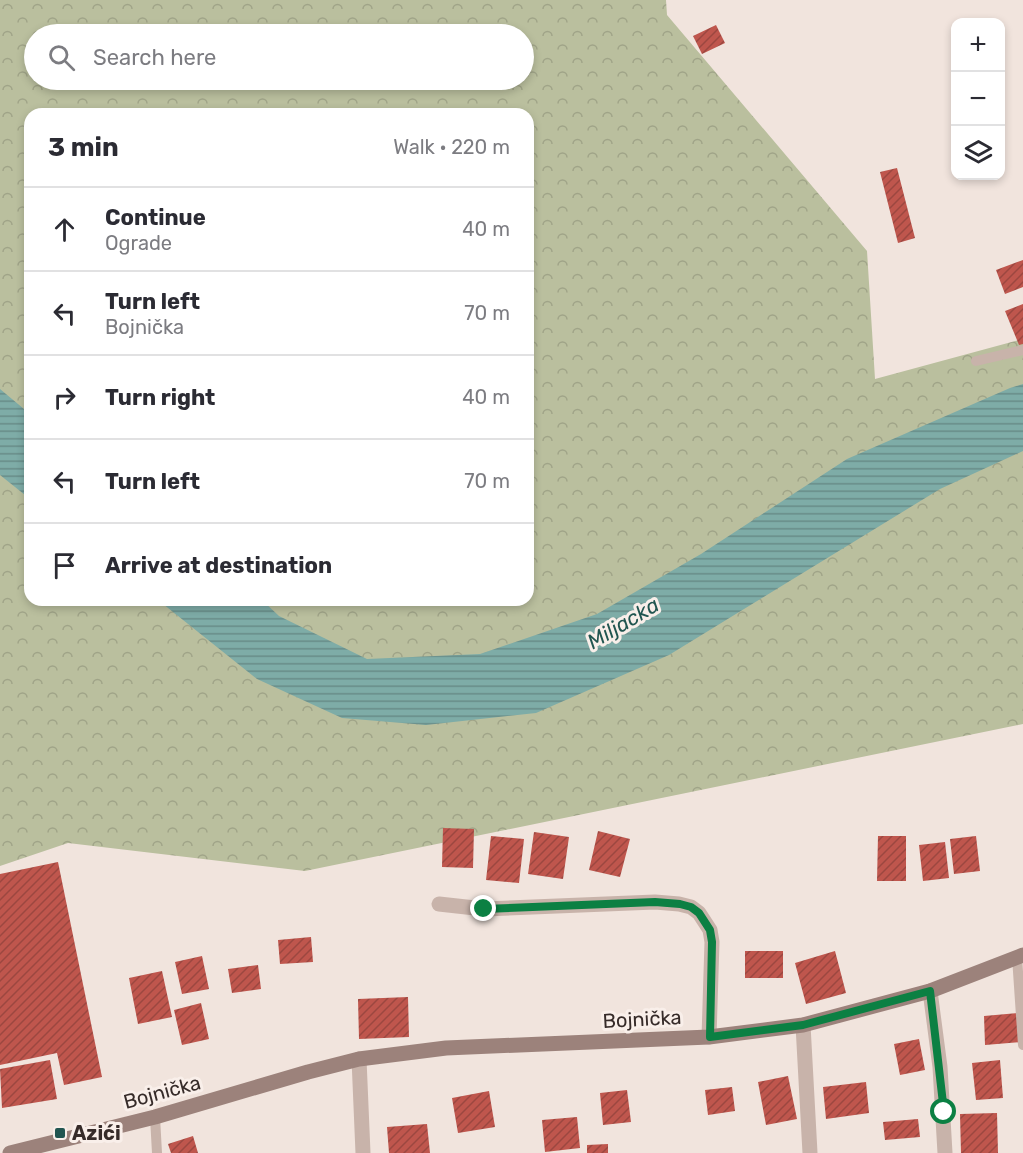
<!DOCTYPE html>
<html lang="en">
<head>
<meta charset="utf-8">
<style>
	:root { --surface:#fff; --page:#f2f2f3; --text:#2b2b33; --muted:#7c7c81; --line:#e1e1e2 }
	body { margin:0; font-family:Rubik,sans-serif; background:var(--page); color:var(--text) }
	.controls { position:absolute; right:18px; top:18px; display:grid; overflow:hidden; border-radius:12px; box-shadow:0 3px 9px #0003 }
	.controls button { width:54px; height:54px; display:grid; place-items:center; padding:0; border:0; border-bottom:2px solid var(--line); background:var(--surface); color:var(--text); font:30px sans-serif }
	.stop { position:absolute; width:18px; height:18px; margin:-14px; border:4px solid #0b8043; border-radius:50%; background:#fff }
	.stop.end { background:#0b8043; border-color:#fff; box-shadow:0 2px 6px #0008 }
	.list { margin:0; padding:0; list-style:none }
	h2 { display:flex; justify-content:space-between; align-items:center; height:78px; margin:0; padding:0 24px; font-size:26px }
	h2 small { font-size:20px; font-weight:400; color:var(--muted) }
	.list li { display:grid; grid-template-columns:39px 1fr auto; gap:18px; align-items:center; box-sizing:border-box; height:84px; padding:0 24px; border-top:2px solid var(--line) }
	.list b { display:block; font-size:22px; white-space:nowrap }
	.list p { margin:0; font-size:20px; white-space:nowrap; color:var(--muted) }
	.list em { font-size:20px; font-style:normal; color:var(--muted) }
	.icon { flex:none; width:33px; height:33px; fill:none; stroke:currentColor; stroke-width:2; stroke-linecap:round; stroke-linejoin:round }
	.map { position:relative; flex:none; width:1023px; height:1153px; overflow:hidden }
	.search { position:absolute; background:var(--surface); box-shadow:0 3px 9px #0003; left:24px; top:24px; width:510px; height:66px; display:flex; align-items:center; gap:15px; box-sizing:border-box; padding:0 21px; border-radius:33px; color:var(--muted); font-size:22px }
	.panel { position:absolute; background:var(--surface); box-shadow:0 3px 9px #0003; left:24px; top:108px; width:510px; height:498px; border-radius:18px }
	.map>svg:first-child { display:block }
	.forest { fill:url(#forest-crowns); fill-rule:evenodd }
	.water { fill:url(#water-rules) }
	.building { fill:url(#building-hatch) }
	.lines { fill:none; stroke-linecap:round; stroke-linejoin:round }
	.lane { stroke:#c8b3aa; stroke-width:10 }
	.street { stroke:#c8b3aa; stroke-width:15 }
	.secondary { stroke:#9c827b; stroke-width:15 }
	.route { stroke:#0b8043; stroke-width:8 }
	.poi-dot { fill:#215550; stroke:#f9efea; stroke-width:2 }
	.labels { text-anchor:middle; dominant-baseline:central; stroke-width:6; stroke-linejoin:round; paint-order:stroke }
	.street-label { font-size:20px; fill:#362b29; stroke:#f9efea }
	.poi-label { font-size:20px; font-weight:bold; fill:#362b29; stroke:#f9efea; text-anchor:start }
	.water-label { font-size:21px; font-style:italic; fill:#215550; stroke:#f9efea }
</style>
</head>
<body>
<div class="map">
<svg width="1023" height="1153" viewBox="0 0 1023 1153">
	<defs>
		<pattern id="forest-crowns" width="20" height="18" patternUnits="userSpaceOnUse" patternTransform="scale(1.5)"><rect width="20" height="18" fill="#babf9e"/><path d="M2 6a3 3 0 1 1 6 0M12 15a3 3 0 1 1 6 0" fill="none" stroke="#a0a488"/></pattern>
		<pattern id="water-rules" width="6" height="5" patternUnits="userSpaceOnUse" patternTransform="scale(1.5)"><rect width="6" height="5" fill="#7eaca7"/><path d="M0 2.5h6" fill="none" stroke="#688c88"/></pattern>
		<pattern id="building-hatch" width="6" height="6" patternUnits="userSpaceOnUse" patternTransform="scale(1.5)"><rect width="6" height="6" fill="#bf564d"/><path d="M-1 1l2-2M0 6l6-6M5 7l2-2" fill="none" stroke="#9c4740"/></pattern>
	</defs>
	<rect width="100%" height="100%" fill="#f1e4dd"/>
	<path class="forest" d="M 0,0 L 666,0 L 667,15 L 867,251 L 875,379 L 1023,339 L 1023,724 L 305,871 L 68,843 L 0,866 ZM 34,34 L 524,34 L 524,80 L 34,80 ZM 30,114 L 528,114 L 528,600 L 30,600 Z"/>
	<path class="water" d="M 1023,384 L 1023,451 L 940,489 L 669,655 L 536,713 L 426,725 L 342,718 L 257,679 L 158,600 L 262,600 L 279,616 L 367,659 L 480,654 L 597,614 L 701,554 L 847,459 L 1010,388 Z
		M 0,389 L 30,414 L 30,499 L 0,475 Z"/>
	<path class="building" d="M 716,25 L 725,43 L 702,54 L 693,36 Z
		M 897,168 L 915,238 L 898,243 L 880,172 Z
		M 1023,260 L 1023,287 L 1005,294 L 996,270 Z
		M 1023,304 L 1023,344 L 1019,345 L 1005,311 Z
		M 443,828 L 474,829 L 473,868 L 442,867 Z
		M 598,831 L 630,839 L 620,877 L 589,870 Z
		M 534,832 L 569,837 L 563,879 L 528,874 Z
		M 491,836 L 524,839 L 519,883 L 486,880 Z
		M 878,836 L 906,836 L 906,881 L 877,881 Z
		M 976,836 L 980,871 L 954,874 L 950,839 Z
		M 945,842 L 949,878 L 923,881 L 919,845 Z
		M 58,862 L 102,1077 L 64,1085 L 57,1053 L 0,1065 L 0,874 Z
		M 311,937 L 313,962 L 280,964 L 278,940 Z
		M 745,951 L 783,951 L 783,978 L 745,978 Z
		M 835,951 L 846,993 L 806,1004 L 795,963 Z
		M 202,956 L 209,989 L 182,994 L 175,962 Z
		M 258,965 L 261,989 L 232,993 L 228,969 Z
		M 162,971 L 172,1017 L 138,1024 L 129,978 Z
		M 408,997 L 409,1037 L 359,1039 L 358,999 Z
		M 201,1003 L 209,1039 L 182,1045 L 174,1010 Z
		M 1019,1013 L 1021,1042 L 985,1045 L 984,1016 Z
		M 919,1039 L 925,1070 L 900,1075 L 894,1044 Z
		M 50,1060 L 57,1099 L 2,1108 L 0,1069 Z
		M 1000,1060 L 1003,1098 L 976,1100 L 972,1063 Z
		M 788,1076 L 797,1119 L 766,1125 L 758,1082 Z
		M 866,1082 L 869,1113 L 826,1119 L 823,1087 Z
		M 732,1087 L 735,1111 L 708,1115 L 705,1090 Z
		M 627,1090 L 631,1122 L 603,1125 L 600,1093 Z
		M 489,1091 L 495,1127 L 458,1133 L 452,1098 Z
		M 997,1113 L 998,1153 L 961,1153 L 960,1114 Z
		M 577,1117 L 580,1148 L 545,1152 L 542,1120 Z
		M 918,1119 L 920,1137 L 885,1140 L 883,1122 Z
		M 427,1124 L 430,1153 L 389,1153 L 387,1127 Z
		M 193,1136 L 198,1153 L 171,1153 L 168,1144 Z
		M 608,1144 L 608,1153 L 587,1153 L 587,1145 Z"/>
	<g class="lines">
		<path class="lane" d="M 976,361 L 1023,350
			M 1017,957 L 1023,1045
			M 155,1117 L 157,1153"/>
		<path class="street" d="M 439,904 L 484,909 L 655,902 L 679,904 L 691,907 L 699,913 L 710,930 L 712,942 L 709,1037
			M 930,991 L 940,1067 L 945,1153
			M 803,1025 L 810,1153
			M 359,1059 L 363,1153"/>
		<path class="secondary" d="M 10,1153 L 155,1117 L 308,1072 L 359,1059 L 446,1048 L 709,1037 L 803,1025 L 930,991 L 1023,955"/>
	</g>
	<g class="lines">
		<path class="route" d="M 484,909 L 655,902 L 680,904 L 691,907 L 699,913 L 710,930 L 712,942 L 710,1037 L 803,1025 L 930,991 L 944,1112"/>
	</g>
	<rect class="poi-dot" x="54" y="1127" width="12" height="12" rx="3"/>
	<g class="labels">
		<g class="street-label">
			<text transform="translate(642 1019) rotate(-3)">Bojnička</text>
			<text transform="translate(162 1092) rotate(-15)">Bojnička</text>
		</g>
		<g class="poi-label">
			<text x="72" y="1133">Azići</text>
		</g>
		<g class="water-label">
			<text transform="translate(623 623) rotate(-31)">Miljacka</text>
		</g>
	</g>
</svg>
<div class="controls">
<button>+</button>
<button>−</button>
<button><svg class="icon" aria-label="layers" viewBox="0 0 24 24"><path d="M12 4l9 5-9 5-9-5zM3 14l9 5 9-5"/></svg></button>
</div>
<div class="stop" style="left:944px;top:1112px"></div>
<div class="stop end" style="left:484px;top:909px"></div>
<div class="search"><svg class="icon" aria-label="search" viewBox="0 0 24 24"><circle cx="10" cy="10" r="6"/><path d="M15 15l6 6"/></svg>Search here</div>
<section class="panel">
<h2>3 min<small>Walk · 220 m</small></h2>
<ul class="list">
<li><svg class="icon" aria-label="ahead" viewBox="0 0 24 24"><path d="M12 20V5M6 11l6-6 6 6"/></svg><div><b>Continue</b><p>Ograde</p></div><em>40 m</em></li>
<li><svg class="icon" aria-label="left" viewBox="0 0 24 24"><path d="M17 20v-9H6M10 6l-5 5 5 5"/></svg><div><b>Turn left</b><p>Bojnička</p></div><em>70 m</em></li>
<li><svg class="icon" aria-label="right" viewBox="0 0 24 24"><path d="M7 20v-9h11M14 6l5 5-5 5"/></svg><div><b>Turn right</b></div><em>40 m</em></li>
<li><svg class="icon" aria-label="left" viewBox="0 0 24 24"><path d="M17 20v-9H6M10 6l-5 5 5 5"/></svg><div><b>Turn left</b></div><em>70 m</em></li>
<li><svg class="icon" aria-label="arrive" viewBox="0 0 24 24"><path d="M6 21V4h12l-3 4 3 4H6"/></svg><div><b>Arrive at destination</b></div></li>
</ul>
</section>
</div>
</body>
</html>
